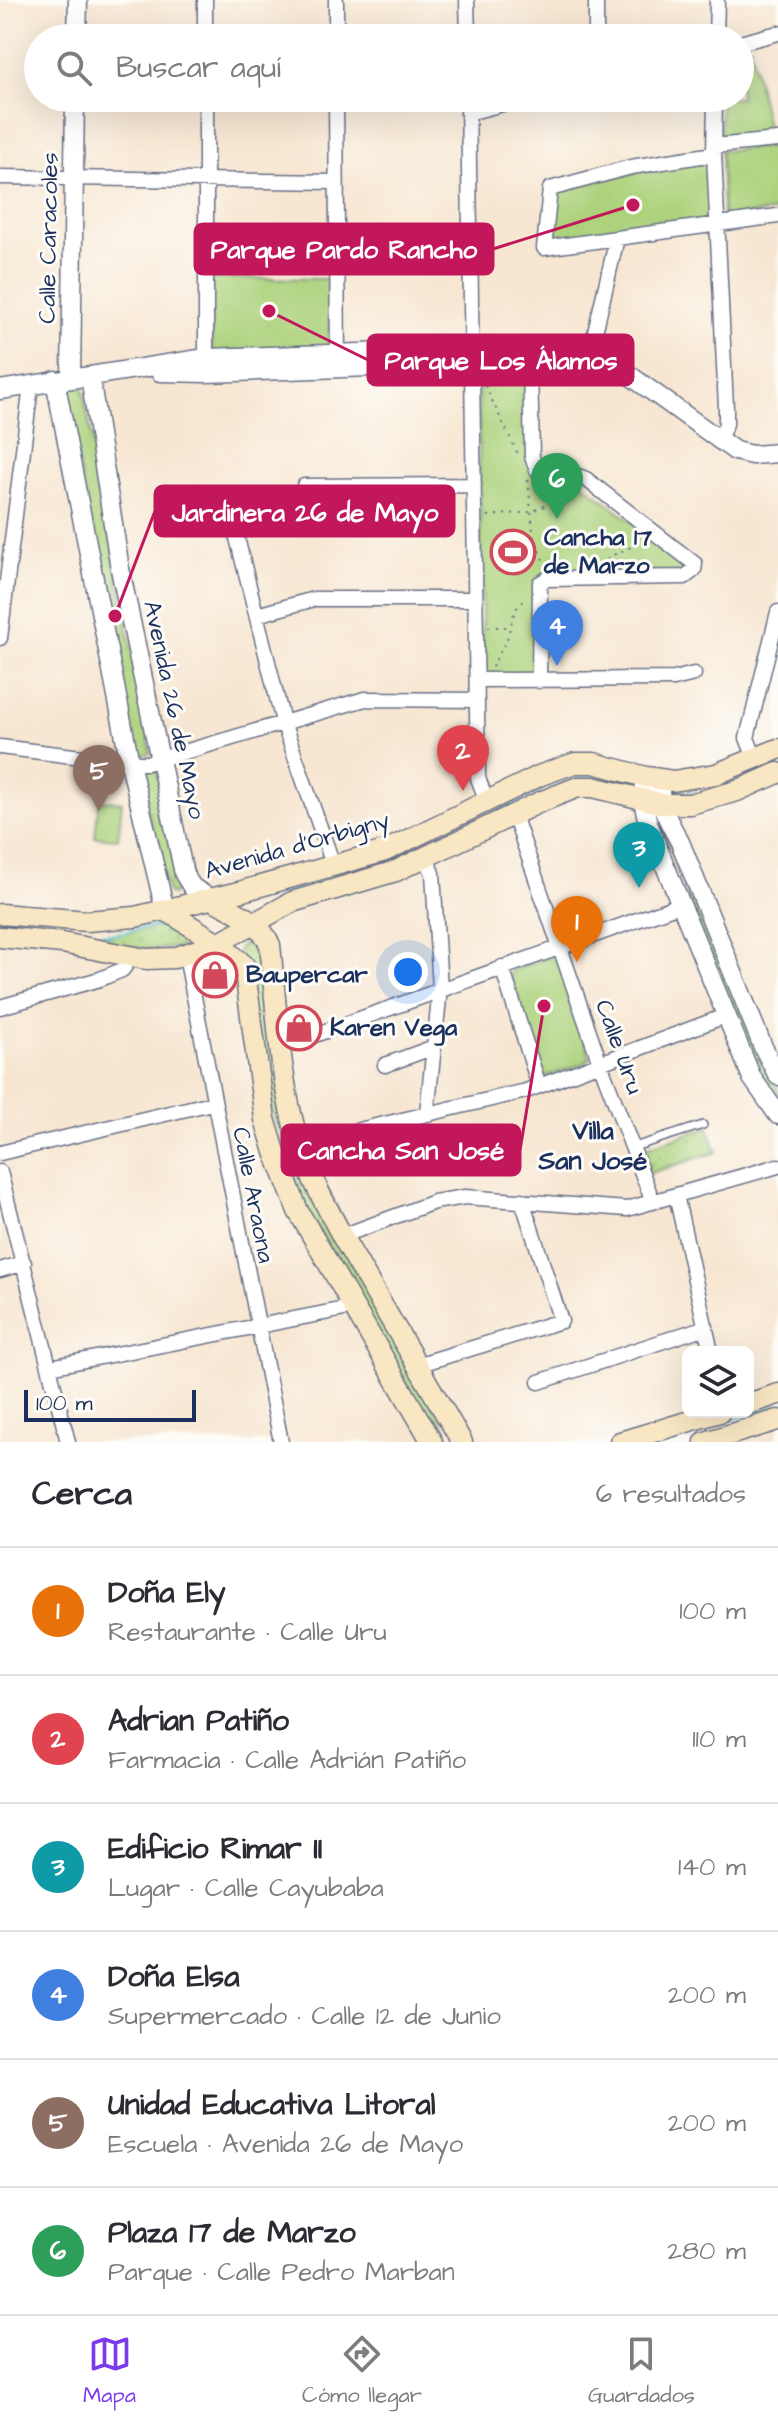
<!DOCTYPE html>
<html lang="es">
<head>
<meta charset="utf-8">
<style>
	:root { --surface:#fff; --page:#f7f7f7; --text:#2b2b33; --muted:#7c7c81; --line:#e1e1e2; --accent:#7c3aed }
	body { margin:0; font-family:"Architects Daughter",sans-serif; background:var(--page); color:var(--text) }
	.controls { position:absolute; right:24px; bottom:24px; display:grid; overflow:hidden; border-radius:12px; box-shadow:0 8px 32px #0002 }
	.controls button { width:72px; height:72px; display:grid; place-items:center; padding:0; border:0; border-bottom:2px solid var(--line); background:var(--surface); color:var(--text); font:40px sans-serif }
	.scale { position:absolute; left:24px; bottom:20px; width:172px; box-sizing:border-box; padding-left:8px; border:4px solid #1b2f5e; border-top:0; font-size:22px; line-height:28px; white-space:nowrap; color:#1b2f5e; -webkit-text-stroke:6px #fdfcf7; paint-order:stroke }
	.you { position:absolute; left:408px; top:972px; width:28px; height:28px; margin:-20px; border:6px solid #fff; border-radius:50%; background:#1a73e8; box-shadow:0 0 0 12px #1a73e833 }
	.badge { display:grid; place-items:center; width:52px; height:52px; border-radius:50%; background:var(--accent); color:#fff; font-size:26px; font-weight:700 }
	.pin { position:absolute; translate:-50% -66px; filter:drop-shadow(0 2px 4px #0008) }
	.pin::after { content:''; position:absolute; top:42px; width:28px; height:24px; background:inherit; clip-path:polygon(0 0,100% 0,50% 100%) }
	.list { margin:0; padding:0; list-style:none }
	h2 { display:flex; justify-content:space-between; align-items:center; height:104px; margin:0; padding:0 32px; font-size:34px }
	h2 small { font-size:26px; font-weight:400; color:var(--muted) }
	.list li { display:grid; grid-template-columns:52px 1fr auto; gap:24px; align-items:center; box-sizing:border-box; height:128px; padding:0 32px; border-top:2px solid var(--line) }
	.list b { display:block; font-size:30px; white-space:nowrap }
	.list p { margin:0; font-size:26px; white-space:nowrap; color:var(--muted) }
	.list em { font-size:26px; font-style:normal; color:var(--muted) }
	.icon { flex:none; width:44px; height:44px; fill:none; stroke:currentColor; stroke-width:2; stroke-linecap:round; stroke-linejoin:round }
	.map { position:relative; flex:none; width:778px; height:1442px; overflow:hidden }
	.search { position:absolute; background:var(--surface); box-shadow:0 8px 32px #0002; left:24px; right:24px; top:24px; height:88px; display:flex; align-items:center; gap:20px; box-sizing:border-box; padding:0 28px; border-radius:44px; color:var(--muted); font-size:30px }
	.sheet { height:872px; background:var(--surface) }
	nav { display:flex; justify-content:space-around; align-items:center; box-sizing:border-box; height:112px; border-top:2px solid var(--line); background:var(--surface); font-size:22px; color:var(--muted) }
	nav a { display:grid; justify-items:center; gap:4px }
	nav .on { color:var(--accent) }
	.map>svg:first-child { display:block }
	.grass { fill:url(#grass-dots); stroke:#64806d; stroke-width:2 }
	.park { fill:#acd27c; stroke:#64806d; stroke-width:2 }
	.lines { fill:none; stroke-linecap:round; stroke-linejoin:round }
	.stream { stroke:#57c2d2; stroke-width:3 }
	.service-casing { stroke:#686f86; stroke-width:10 }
	.minor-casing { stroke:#686f86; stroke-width:17 }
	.tertiary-casing { stroke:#686f86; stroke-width:21 }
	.secondary-casing { stroke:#686f86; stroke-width:23 }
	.path { stroke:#686f86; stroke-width:2; stroke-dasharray:2 6; stroke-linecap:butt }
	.service { stroke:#fff; stroke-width:7 }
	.minor { stroke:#fff; stroke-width:14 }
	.tertiary { stroke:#fff; stroke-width:18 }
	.secondary { stroke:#f9e7c3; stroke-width:20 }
	.labels { text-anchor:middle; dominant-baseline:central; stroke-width:6; stroke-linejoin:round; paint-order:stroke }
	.street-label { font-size:24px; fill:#1b2f5e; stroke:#fdfcf7 }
	.poi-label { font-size:24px; font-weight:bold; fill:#1b2f5e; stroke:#fdfcf7; text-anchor:start }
	.neighbourhood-label { font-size:26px; font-weight:bold; fill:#1b2f5e; stroke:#fdfcf7 }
	.leader { fill:none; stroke:#c2185b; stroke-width:3 }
	.callout-dot { fill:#c2185b; stroke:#fdfcf7; stroke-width:3 }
	.callout { fill:#c2185b; stroke:#c2185b; stroke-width:3 }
	.callout-label { font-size:26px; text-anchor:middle; font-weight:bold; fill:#fff }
</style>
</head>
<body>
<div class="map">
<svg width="778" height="1442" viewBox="0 0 778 1442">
	<defs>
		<pattern id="grass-dots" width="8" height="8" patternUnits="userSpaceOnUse" patternTransform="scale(2)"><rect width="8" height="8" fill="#acd27c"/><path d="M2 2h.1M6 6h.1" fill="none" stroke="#93b56e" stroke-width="1.8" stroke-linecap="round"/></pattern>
	</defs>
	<rect width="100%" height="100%" fill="#fdfcf7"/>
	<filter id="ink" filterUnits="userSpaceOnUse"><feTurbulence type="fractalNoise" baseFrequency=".0125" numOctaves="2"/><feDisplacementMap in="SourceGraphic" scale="16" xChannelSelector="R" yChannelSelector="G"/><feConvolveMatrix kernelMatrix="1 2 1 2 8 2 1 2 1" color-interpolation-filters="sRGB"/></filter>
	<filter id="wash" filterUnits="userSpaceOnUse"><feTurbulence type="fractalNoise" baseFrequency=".006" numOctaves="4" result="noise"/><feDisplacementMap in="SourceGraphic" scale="32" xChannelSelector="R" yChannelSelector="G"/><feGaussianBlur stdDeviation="1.8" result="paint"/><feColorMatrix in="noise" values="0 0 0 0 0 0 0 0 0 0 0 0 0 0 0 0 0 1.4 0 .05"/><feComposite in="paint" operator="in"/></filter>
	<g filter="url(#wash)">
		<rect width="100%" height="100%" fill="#f7e6d1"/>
		<path class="grass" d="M 659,823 L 665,826 L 770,1078 L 778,1089 L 778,1101 L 756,1069 Z
			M 175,924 L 201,941 C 158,958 114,944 70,936 L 106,936 Z
			M 708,1127 L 717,1152 L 647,1174 L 638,1150 Z"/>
		<path class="park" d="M 750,46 L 769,136 L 720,141 L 721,98 L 740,98 L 740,48 Z
			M 778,146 L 778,211 L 726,217 L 723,215 L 721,151 Z
			M 705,160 L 708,167 L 711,215 L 708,221 L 552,240 L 557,195 L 562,191 L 602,179 Z
			M 209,278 L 329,279 L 329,346 L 212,353 Z
			M 478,368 L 526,372 L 531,466 L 574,477 L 689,565 L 684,572 L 547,575 L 532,676 L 486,677 L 483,672 Z
			M 68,386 L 81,386 L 83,390 L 151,752 C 146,756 140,756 135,751 L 64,391 Z
			M 147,767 L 157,769 L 179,888 L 172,895 L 168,894 L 140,777 Z
			M 99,800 L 122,802 L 118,839 L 95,837 Z
			M 254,934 L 262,948 L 279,1091 L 452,1442 L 440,1442 L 305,1207 C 268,1126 256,1035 238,949 Z
			M 554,955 L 558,958 L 590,1057 L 584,1064 L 544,1077 L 510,975 L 512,970 Z"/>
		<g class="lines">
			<path class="stream" d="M 711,788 L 778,762
				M 676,794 L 696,792
				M 441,839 L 564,779 C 587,774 605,778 627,784
				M 359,872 L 405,856
				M 240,904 L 348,875
				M 202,915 L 216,911
				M 0,926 L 81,934 L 115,934 L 169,923
				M 660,1442 L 778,1406"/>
		</g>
	</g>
	<g filter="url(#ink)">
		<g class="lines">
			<g class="service-casing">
				<path id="service" d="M 634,1147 L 703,1125"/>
			</g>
			<g class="minor-casing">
				<path id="minor" d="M 205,0 L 205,38
					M 336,0 L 336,38
					M 467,0 L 468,38
					M 596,38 L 596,0
					M 716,38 L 717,0
					M 740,43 L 778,33
					M 206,98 L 206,366
					M 336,98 L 338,362
					M 468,98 L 478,778 L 487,802
					M 715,98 L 714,154 L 726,408 L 726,424 L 718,441
					M 468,113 L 526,98
					M 714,146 L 778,140
					M 714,154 L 631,167 L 550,189 L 544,248 L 778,216
					M 0,177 L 336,182
					M 590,354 L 617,238
					M 530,365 L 532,457 L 537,470 C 554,476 570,471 586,479 L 695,564 L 694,570 L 685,577 L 547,579 L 540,583 L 539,681
					M 304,486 L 474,485
					M 241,504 L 235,530 L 283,722 L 334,867
					M 257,615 L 314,599 L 475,599
					M 0,638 L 31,385
					M 477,680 L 674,679 L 694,674
					M 0,747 L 130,763 L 147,763 L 365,699 L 477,700
					M 755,758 L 747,738 L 778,612
					M 514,815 L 600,1063 L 653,1202
					M 426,858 L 433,873 L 440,989 L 427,1113
					M 186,956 L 281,1442
					M 502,967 L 539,1086
					M 0,1007 L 100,979 L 122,970 L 132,957
					M 281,1047 L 682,904
					M 385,1065 L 434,1047
					M 299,1144 L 526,1091 L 725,1016
					M 0,1153 L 212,1103
					M 0,1172 L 68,1442
					M 676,1195 L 711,1352
					M 342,1236 L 434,1202 L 465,1197 L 627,1209 L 778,1166
					M 0,1270 L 24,1263
					M 417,1365 L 561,1321 L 522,1200
					M 50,1367 L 355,1307
					M 539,1382 L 706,1327"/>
			</g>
			<g class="tertiary-casing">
				<path id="tertiary" d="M 77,38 L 78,0
					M 160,372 L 206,373 L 484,363 C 520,362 556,369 590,354
					M 90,376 L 120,569 L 184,874 L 192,887 L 211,899
					M 71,378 L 75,98
					M 55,380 L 130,763 L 165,910
					M 0,390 L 206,358 L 574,346 L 621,369 L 735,451 L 752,455 L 778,453
					M 646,777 L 643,800 L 648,824 L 752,1078 L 778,1115
					M 661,780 C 656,802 670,824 680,842 L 763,1047 L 778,1076"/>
			</g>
			<g class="secondary-casing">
				<path id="secondary" d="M 211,899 C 233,911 260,920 270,945 C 277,1010 279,1078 298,1140 C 308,1174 326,1205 342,1236 L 462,1442
					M 165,910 L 218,943 L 244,965 L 265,1119 L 275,1152 L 298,1211 L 432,1442
					M 0,914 L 87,921 L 135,917 L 239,892 L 385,851 L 541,775 L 575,763 L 594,763 L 646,777 L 673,781 L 716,774 L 778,749
					M 0,937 L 62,943 L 146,959 L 174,958 L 218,943 L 292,902 L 396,871 L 540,802 L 578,787 L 593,787 L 663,804 L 690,804 L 737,791 L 778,773
					M 748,1404 L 778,1394
					M 620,1442 L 720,1412
					M 705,1442 L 778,1420"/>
			</g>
			<path class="path" d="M 485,386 L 519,456
				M 528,480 L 534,540 L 546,566
				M 488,516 L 531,512 L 580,490
				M 601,564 L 611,556 L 645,541
				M 488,627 L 509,627
				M 492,667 L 507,639 L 515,610 L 525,599"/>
			<use href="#service" class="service"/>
			<use href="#minor" class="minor"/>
			<use href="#tertiary" class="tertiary"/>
			<use href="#secondary" class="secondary"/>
		</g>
	</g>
	<defs>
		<g id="stadium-ring" transform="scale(2.3)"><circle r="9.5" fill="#fdfcf7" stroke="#d1495b" stroke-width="1.5"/><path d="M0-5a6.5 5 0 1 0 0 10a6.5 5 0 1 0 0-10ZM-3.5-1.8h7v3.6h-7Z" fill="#d1495b"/></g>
		<g id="shop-ring" transform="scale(2.3)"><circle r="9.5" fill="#fdfcf7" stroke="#d1495b" stroke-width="1.5"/><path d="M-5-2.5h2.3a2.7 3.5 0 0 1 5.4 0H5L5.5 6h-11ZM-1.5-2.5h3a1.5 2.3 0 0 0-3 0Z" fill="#d1495b"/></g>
	</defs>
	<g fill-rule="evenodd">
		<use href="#stadium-ring" x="513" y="552"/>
		<use href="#shop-ring" x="215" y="975"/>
		<use href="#shop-ring" x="299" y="1028"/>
	</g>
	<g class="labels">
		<g class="street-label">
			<text transform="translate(49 238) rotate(-89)">Calle Caracoles</text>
			<text transform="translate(174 710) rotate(78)">Avenida 26 de Mayo</text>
			<text transform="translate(297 846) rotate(-16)">Avenida d'Orbigny</text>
			<text transform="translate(619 1047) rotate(70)">Calle Uru</text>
			<text transform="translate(253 1195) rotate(79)">Calle Araona</text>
		</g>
		<g class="poi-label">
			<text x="544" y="538">Cancha 17<tspan x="544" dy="28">de Marzo</tspan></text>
			<text x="246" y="975">Baupercar</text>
			<text x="330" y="1028">Karen Vega</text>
		</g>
		<g class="neighbourhood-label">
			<text x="593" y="1131">Villa<tspan x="593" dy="30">San José</tspan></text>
		</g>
	</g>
	<path class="leader" d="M633 205L493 249M269 311L368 360M115 616L155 511M544 1006L520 1150"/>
	<g class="callout-dot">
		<circle cx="633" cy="205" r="8"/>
		<circle cx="269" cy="311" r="8"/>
		<circle cx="115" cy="616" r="8"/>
		<circle cx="544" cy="1006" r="8"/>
	</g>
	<g class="callout">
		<rect x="195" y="224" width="298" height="50" rx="8"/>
		<rect x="368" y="335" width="265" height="50" rx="8"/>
		<rect x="155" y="486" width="299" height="50" rx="8"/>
		<rect x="282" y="1125" width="238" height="50" rx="8"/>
	</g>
	<g class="callout-label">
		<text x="344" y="258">Parque Pardo Rancho</text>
		<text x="501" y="369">Parque Los Álamos</text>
		<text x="305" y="521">Jardinera 26 de Mayo</text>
		<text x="401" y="1159">Cancha San José</text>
	</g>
</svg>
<div class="controls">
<button><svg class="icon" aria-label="layers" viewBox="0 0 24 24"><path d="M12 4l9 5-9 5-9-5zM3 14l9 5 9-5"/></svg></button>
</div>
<div class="scale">100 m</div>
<div class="you"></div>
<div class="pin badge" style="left:577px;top:962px;background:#e8710a">1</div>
<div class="pin badge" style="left:463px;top:791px;background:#e0444e">2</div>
<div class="pin badge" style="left:639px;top:888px;background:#0f9aa8">3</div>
<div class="pin badge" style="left:557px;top:666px;background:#3f7fe0">4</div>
<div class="pin badge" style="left:99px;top:811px;background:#8d6e63">5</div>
<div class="pin badge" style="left:557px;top:519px;background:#2e9e5b">6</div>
<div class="search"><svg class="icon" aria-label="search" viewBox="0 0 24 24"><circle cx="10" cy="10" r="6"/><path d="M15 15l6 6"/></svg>Buscar aquí</div>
</div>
<section class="sheet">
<h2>Cerca<small>6 resultados</small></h2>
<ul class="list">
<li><span class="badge" style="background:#e8710a">1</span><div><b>Doña Ely</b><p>Restaurante · Calle Uru</p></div><em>100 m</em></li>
<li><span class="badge" style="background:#e0444e">2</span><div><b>Adrian Patiño</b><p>Farmacia · Calle Adrián Patiño</p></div><em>110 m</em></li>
<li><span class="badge" style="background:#0f9aa8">3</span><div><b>Edificio Rimar II</b><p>Lugar · Calle Cayubaba</p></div><em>140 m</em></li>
<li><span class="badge" style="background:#3f7fe0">4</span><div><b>Doña Elsa</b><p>Supermercado · Calle 12 de Junio</p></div><em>200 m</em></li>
<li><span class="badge" style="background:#8d6e63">5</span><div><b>Unidad Educativa Litoral</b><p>Escuela · Avenida 26 de Mayo</p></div><em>200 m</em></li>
<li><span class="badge" style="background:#2e9e5b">6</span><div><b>Plaza 17 de Marzo</b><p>Parque · Calle Pedro Marban</p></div><em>280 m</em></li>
</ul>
</section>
<nav>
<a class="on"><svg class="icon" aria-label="map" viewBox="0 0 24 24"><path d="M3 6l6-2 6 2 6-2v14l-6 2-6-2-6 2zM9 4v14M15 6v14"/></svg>Mapa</a>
<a><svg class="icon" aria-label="directions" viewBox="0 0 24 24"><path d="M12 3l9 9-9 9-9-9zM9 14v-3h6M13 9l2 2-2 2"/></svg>Cómo llegar</a>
<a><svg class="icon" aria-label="saved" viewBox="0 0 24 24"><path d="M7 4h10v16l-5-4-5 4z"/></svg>Guardados</a>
</nav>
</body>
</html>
